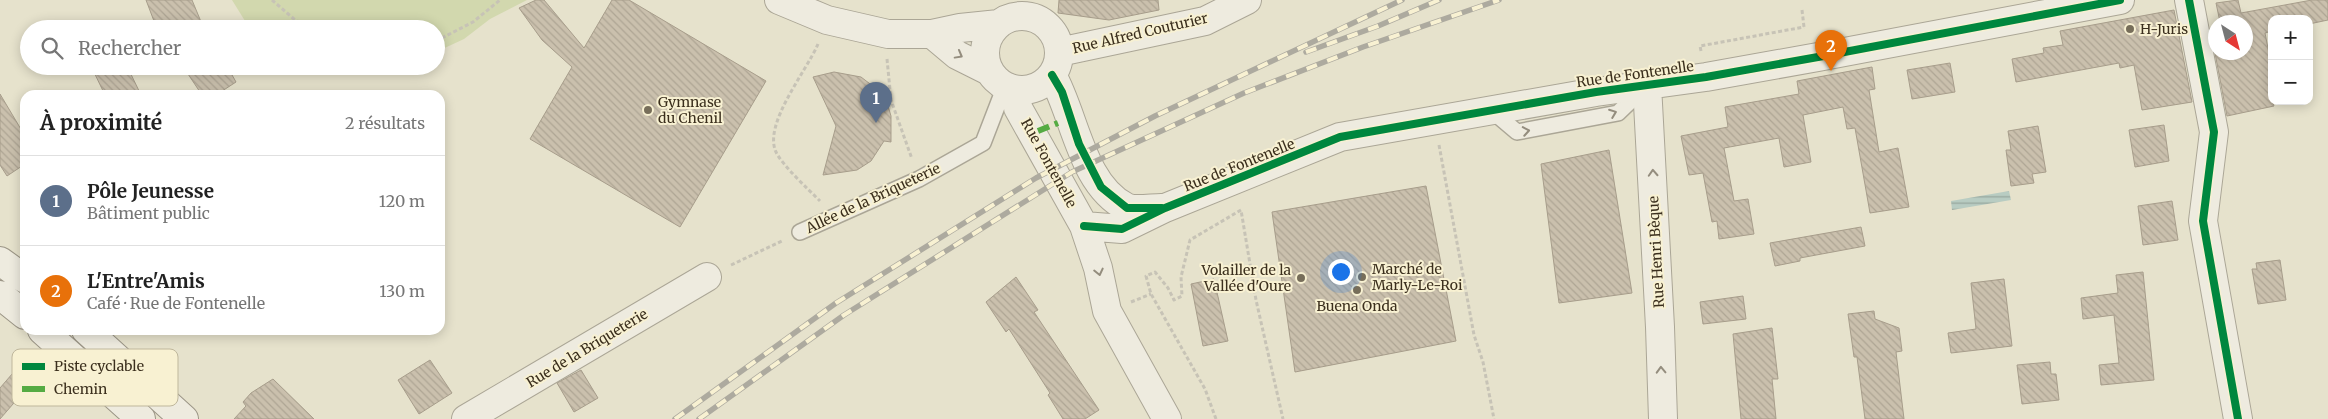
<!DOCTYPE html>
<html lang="fr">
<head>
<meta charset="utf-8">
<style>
	:root { --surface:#fff; --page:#f2f2f2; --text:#222; --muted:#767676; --line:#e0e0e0; --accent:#ea580c }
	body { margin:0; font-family:Merriweather,serif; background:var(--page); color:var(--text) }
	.controls { position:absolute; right:15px; top:15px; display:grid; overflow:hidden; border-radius:10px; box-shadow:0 2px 12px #0003 }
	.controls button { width:45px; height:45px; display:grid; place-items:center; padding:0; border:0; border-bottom:1px solid var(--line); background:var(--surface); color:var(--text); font:25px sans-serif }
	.compass { position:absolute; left:2208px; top:15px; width:45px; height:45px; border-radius:50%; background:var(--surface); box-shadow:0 2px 12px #0003; rotate:144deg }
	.you { position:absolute; left:1340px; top:271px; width:18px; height:18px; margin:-12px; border:4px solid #fff; border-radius:50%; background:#1a73e8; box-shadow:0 0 0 8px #1a73e833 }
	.badge { display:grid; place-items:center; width:32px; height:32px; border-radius:50%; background:var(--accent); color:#fff; font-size:16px; font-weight:700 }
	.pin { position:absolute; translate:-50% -41px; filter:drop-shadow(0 1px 2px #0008) }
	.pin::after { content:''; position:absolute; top:26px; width:18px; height:15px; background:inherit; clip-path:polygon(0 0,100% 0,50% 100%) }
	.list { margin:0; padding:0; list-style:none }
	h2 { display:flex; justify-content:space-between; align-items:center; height:65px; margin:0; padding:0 20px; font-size:21px }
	h2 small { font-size:16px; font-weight:400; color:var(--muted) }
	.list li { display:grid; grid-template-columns:32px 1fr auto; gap:15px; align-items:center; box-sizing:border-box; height:90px; padding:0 20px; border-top:1px solid var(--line) }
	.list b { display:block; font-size:19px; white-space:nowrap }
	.list p { margin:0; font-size:16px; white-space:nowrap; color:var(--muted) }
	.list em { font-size:16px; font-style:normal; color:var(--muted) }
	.icon { flex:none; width:28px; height:28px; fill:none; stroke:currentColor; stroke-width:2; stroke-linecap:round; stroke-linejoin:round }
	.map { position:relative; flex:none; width:2328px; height:419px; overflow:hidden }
	.search { position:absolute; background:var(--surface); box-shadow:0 2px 12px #0003; left:20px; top:20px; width:425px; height:55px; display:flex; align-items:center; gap:12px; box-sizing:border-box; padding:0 18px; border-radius:28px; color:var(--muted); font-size:19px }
	.panel { position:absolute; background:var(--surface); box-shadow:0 2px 12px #0003; left:20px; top:90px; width:425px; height:245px; border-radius:15px }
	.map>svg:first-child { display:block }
	.garden { fill:#d2d8ae }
	.water { fill:url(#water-rules) }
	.building { fill:url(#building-back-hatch); stroke:#a79d8b }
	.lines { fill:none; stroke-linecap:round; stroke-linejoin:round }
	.lane-casing { stroke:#aba696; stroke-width:18 }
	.street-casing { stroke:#aba696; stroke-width:30 }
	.secondary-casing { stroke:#9b9586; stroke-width:30 }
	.path { stroke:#c7c3b6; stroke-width:3; stroke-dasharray:4 2.5; stroke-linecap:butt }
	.lane { stroke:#eeebdf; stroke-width:15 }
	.street { stroke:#eeebdf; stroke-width:28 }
	.secondary { stroke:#eeebdf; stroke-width:28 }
	.rail-casing { stroke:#adaa9f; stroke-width:5.5 }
	.rail { stroke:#f8f1d2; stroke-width:4; stroke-dasharray:11; stroke-linecap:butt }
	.quiet { stroke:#55ab43; stroke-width:6; stroke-dasharray:12 6; stroke-linecap:butt }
	.cycleway-casing { stroke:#f8f1d2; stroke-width:11 }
	.cycleway { stroke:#00873e; stroke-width:8 }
	.oneway { stroke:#948d7e }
	.poi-dot { fill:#776e5a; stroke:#f8f1d2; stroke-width:2 }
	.labels { text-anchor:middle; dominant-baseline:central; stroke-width:4; stroke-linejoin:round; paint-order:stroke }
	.poi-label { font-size:14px; fill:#3b2f1d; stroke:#f8f1d2; text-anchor:start }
	.street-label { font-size:14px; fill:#3b2f1d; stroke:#f8f1d2 }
	.key { fill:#f8f1d2; stroke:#bfb79c; stroke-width:1 }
	.key-label { font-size:14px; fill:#3b2f1d }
</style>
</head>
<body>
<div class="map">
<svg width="2328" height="419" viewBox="0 0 2328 419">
	<defs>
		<pattern id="water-rules" width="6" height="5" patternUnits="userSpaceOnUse" patternTransform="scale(1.25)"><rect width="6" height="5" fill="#b8ccc2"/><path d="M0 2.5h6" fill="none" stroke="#97a69d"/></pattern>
		<pattern id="building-back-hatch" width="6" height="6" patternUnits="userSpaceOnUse" patternTransform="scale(1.25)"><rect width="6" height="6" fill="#cac0ad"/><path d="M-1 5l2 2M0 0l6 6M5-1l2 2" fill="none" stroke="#aea594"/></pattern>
	</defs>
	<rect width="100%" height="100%" fill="#e6e2cc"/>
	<path class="garden" d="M 232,0 L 527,0 L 490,19 L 464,39 L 436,52 L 436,29 L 250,29 Z"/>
	<path class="water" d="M 2009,191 L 2011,200 L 1952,210 L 1951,201 Z"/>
	<path class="building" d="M 146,0 L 192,0 L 204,29 L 157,29 Z
		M 536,0 L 544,0 L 584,48 L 612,0 L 629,0 L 766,81 L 680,227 L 530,139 L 572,67 L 542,40 L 519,8 Z
		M 1059,0 L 1158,0 L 1159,10 L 1109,20 L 1058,13 Z
		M 2238,0 L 2241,13 L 2312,0 L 2328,0 L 2328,20 L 2309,24 L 2309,19 L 2272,19 L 2272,31 L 2265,33 L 2272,69 L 2272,101 L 2274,106 L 2227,116 L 2215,53 L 2246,52 L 2246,22 L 2220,22 L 2216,3 Z
		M 2174,10 L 2192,102 L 2142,110 L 2134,65 L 2120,68 L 2119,63 L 2016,82 L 2012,59 L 2044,53 L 2043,48 L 2063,45 L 2060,31 Z
		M 1950,63 L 1955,92 L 1912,99 L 1907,70 Z
		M 91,66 L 127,66 L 141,95 L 105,95 Z
		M 200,66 L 227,66 L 236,82 L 216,95 L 202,95 L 188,74 Z
		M 1872,67 L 1875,89 L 1869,90 L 1879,152 L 1898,148 L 1909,207 L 1870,213 L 1855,128 L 1847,129 L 1843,107 L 1803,115 L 1811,162 L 1784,167 L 1779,138 L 1724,148 L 1734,201 L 1748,199 L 1754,234 L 1719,239 L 1717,221 L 1712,222 L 1703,173 L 1689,175 L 1681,136 L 1728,127 L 1725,107 L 1799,94 L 1797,81 Z
		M 834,72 L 861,77 L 878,90 L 888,106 L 891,116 L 891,142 L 884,141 L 871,161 L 857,170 L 823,175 L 836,126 L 813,77 Z
		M 0,94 L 25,136 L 25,164 L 7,176 L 0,165 Z
		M 2164,125 L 2169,161 L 2135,167 L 2129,130 Z
		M 2038,126 L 2046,172 L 2032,174 L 2034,183 L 2011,186 L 2006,150 L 2011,150 L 2008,131 Z
		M 1609,150 L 1632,293 L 1559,303 L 1541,164 Z
		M 1426,186 L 1456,341 L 1295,372 L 1272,212 Z
		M 2172,201 L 2178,240 L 2143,245 L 2138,206 Z
		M 1861,227 L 1865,246 L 1800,258 L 1800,261 L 1775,266 L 1770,243 Z
		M 2280,260 L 2286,300 L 2258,304 L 2252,269 L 2257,269 L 2256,263 Z
		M 2143,272 L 2154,380 L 2101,385 L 2099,365 L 2119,363 L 2114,315 L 2083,319 L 2081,298 L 2118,293 L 2116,275 Z
		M 1016,277 L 1038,310 L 1034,312 L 1099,410 L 1085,419 L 1063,419 L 1048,395 L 1050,393 L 1009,329 L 1006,332 L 986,302 Z
		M 1214,279 L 1228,341 L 1203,346 L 1191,284 Z
		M 2004,279 L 2012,346 L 1951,353 L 1948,333 L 1976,329 L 1971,283 Z
		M 1743,296 L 1746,319 L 1703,324 L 1700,302 Z
		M 1874,311 L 1875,319 L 1899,328 L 1902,351 L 1896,352 L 1904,419 L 1865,419 L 1857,357 L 1854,357 L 1848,314 Z
		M 1772,328 L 1778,379 L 1772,379 L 1776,419 L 1741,419 L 1733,334 Z
		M 31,352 L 46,366 L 0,419 L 0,388 Z
		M 430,360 L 452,393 L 419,414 L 398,380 Z
		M 2050,362 L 2051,374 L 2056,374 L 2059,400 L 2022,404 L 2017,365 Z
		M 581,370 L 598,398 L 574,412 L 557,383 Z
		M 273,379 L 314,419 L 234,419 L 246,406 L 243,402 L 251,393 Z"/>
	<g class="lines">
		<g class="lane-casing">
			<path id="lane" d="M 1491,110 L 1517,132 L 1618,113 L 1644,88
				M 800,232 L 919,179 L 983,143 L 1005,86"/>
		</g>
		<g class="street-casing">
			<path id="street" d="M 779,0 L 827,20 L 888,34 L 932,34 L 960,28 L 999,24
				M 2189,0 L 2214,132 L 2203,221 L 2238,419
				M985 53a37 37 0 1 1 74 0a37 37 0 1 1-74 0Z
				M 932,34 L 957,55 L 989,71
				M 1059,52 L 1205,21 L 1247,0
				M 1052,75 C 1075,115 1081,184 1126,207 C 1134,211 1151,208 1161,208
				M 1647,85 L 1660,327 L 1663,419
				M 1017,90 L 1018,108 L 1084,226 L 1098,268 L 1107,311 L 1167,419
				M 1084,226 L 1122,229 L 1165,208 L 1340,137 L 1596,92 L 1706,77 L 1818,57 L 2120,0
				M 466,419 L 707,277"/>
		</g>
		<g class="secondary-casing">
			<path id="secondary" d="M 0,261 L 25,279
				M 0,295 L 25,315
				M 42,330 L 141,419
				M 86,330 L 184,419"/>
		</g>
		<path class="path" d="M 272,0 L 294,19 L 310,29
			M 1802,10 L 1804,27
			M 436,41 L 473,22 L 500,0
			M 818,44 C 806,72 763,124 776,152 C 782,165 809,190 820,201
			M 1701,51 L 1700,46 L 1804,27
			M 887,59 L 891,100 L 912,159
			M 1439,145 L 1474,335 L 1483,362 L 1494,419
			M 731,265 L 782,241
			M 1131,302 L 1151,294
			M 1216,419 L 1205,389 L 1151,294 L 1146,276 L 1155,272 L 1168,288 L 1174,300 L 1182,296 L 1181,277 L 1190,240 L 1241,210 L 1256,300 L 1283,419"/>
		<use href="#lane" class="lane"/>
		<use href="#street" class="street"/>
		<use href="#secondary" class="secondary"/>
		<g class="rail-casing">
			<path id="rail" d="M 1306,52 L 1378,26 L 1439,0
				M 675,419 L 836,303 L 1036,178 L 1155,116 L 1402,0
				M 699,419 L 844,315 L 1072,172 L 1244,93 L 1363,47 L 1499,0"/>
		</g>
		<use href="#rail" class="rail"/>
		<path class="quiet" d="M 1038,131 L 1058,123"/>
		<g class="cycleway-casing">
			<path id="cycleway" d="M 2189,0 L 2214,132 L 2203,221 L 2238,419
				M 1052,75 L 1062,92 L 1079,144 L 1101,187 L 1127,208 L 1162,208
				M 1084,226 L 1122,229 L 1165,208 L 1340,137 L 1596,92 L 1706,77 L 1818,57 L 2120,0"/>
		</g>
		<use href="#cycleway" class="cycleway"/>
	</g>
	<defs><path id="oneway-chevron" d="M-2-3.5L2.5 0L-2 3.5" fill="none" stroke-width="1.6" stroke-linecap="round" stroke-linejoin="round" transform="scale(1.25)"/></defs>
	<g class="oneway">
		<use href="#oneway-chevron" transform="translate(959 55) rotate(29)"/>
		<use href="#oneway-chevron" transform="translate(1613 113) rotate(-21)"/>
		<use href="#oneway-chevron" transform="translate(1526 131) rotate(-10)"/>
		<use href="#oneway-chevron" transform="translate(1653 173) rotate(-93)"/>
		<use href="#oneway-chevron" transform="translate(1099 272) rotate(77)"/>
		<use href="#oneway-chevron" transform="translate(1661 370) rotate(-92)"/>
	</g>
	<g class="poi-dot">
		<circle cx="2130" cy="29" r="5"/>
		<circle cx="648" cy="110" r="5"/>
		<circle cx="1362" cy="277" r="5"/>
		<circle cx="1301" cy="278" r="5"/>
		<circle cx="1357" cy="290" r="5"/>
	</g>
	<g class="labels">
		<g class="poi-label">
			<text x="2140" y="29">H-Juris</text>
			<text x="658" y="102">Gymnase<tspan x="658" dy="16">du Chenil</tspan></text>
			<text x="1372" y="269">Marché de<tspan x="1372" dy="16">Marly-Le-Roi</tspan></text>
			<text x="1291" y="270" text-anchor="end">Volailler de la<tspan x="1291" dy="16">Vallée d'Oure</tspan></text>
			<text x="1357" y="306" text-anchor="middle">Buena Onda</text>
		</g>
		<g class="street-label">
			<text transform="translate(1140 33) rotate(-13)">Rue Alfred Couturier</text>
			<text transform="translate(1635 74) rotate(-8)">Rue de Fontenelle</text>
			<text transform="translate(1049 163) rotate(61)">Rue Fontenelle</text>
			<text transform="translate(1239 165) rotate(-22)">Rue de Fontenelle</text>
			<text transform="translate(873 198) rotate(-25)">Allée de la Briqueterie</text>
			<text transform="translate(1656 252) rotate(-93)">Rue Henri Bèque</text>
			<text transform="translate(587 348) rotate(-31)">Rue de la Briqueterie</text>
		</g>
	</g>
	<rect x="12" y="349" width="166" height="57" rx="8" class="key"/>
	<rect x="22" y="363" width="23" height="7" fill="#00873e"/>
	<rect x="22" y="386" width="23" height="6" fill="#55ab43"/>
	<g class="key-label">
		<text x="54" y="371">Piste cyclable</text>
		<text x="54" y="394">Chemin</text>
	</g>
</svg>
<div class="controls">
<button>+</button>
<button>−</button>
</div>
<svg class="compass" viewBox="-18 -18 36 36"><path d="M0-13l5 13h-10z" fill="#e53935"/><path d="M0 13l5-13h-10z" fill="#767676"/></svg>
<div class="you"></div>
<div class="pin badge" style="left:876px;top:123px;background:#5c6f8a">1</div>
<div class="pin badge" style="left:1831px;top:71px;background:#e8710a">2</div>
<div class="search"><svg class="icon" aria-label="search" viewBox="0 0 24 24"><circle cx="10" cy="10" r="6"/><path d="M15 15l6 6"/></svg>Rechercher</div>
<section class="panel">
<h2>À proximité<small>2 résultats</small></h2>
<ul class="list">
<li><span class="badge" style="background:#5c6f8a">1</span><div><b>Pôle Jeunesse</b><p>Bâtiment public</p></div><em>120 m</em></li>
<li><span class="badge" style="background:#e8710a">2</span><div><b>L'Entre'Amis</b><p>Café · Rue de Fontenelle</p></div><em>130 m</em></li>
</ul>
</section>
</div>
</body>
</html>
